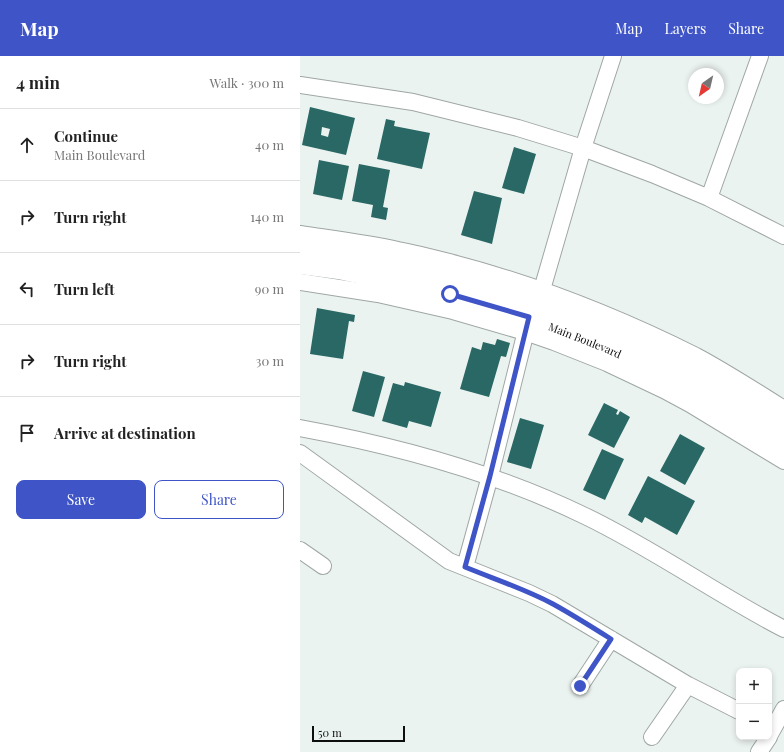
<!DOCTYPE html>
<html lang="en">
<head>
<meta charset="utf-8">
<style>
	:root { --surface:#fff; --page:#f2f2f2; --text:#222; --muted:#767676; --line:#e0e0e0; --accent:#3e54c7 }
	body { margin:0; font-family:"Playfair Display",serif; background:var(--page); color:var(--text) }
	.controls { position:absolute; right:12px; bottom:12px; display:grid; overflow:hidden; border-radius:8px; box-shadow:0 2px 6px #0003 }
	.controls button { width:36px; height:36px; display:grid; place-items:center; padding:0; border:0; border-bottom:1px solid var(--line); background:var(--surface); color:var(--text); font:20px sans-serif }
	.compass { position:absolute; left:388px; top:12px; width:36px; height:36px; border-radius:50%; background:var(--surface); box-shadow:0 2px 6px #0003; rotate:214deg }
	.scale { position:absolute; left:12px; bottom:10px; width:93px; box-sizing:border-box; padding-left:4px; border:2px solid #0c0f0e; border-top:0; font-size:11px; line-height:14px; white-space:nowrap; color:#0c0f0e; -webkit-text-stroke:3px #ebf3f0; paint-order:stroke }
	.stop { position:absolute; width:12px; height:12px; margin:-9px; border:3px solid #3e54c7; border-radius:50%; background:#fff }
	.stop.end { background:#3e54c7; border-color:#fff; box-shadow:0 1px 4px #0008 }
	.list { margin:0; padding:0; list-style:none }
	h2 { display:flex; justify-content:space-between; align-items:center; height:52px; margin:0; padding:0 16px; font-size:17px }
	h2 small { font-size:13px; font-weight:400; color:var(--muted) }
	.list li { display:grid; grid-template-columns:26px 1fr auto; gap:12px; align-items:center; box-sizing:border-box; height:72px; padding:0 16px; border-top:1px solid var(--line) }
	.list b { display:block; font-size:15px; white-space:nowrap }
	.list p { margin:0; font-size:13px; white-space:nowrap; color:var(--muted) }
	.list em { font-size:13px; font-style:normal; color:var(--muted) }
	.actions { display:flex; gap:8px; padding:12px 16px }
	.actions a { flex:1; padding:9px 0; border:1px solid var(--accent); border-radius:8px; text-align:center; font-size:14px; color:var(--accent) }
	.actions .main { background:var(--accent); color:#fff }
	.icon { flex:none; width:22px; height:22px; fill:none; stroke:currentColor; stroke-width:2; stroke-linecap:round; stroke-linejoin:round }
	.map { position:relative; flex:none; width:484px; height:696px; overflow:hidden }
	header { display:flex; align-items:center; gap:24px; box-sizing:border-box; height:56px; padding:0 20px; background:var(--accent); color:#fff }
	header strong { font-size:19px }
	nav { display:flex; gap:22px; margin-inline-start:auto; font-size:14px }
	main { display:flex }
	aside { flex:1; background:var(--surface) }
	.map>svg:first-child { display:block }
	.building { fill:#296864; fill-rule:evenodd }
	.lines { fill:none; stroke-linecap:round; stroke-linejoin:round }
	.minor-casing { stroke:#9fa7a4; stroke-width:18 }
	.major-casing { stroke:#9fa7a4; stroke-width:22 }
	.minor { stroke:#fff; stroke-width:16 }
	.major { stroke:#fff; stroke-width:20 }
	.route { stroke:#3e54c7; stroke-width:5 }
	.labels { text-anchor:middle; dominant-baseline:central; stroke-width:4; stroke-linejoin:round; paint-order:stroke }
	.street-label { font-size:11px; fill:#0c0f0e; stroke:#ebf3f0 }
</style>
</head>
<body>
<header>
<strong>Map</strong>
<nav><a>Map</a><a>Layers</a><a>Share</a></nav>
</header>
<main>
<aside>
<h2>4 min<small>Walk · 300 m</small></h2>
<ul class="list">
<li><svg class="icon" aria-label="ahead" viewBox="0 0 24 24"><path d="M12 20V5M6 11l6-6 6 6"/></svg><div><b>Continue</b><p>Main Boulevard</p></div><em>40 m</em></li>
<li><svg class="icon" aria-label="right" viewBox="0 0 24 24"><path d="M7 20v-9h11M14 6l5 5-5 5"/></svg><div><b>Turn right</b></div><em>140 m</em></li>
<li><svg class="icon" aria-label="left" viewBox="0 0 24 24"><path d="M17 20v-9H6M10 6l-5 5 5 5"/></svg><div><b>Turn left</b></div><em>90 m</em></li>
<li><svg class="icon" aria-label="right" viewBox="0 0 24 24"><path d="M7 20v-9h11M14 6l5 5-5 5"/></svg><div><b>Turn right</b></div><em>30 m</em></li>
<li><svg class="icon" aria-label="arrive" viewBox="0 0 24 24"><path d="M6 21V4h12l-3 4 3 4H6"/></svg><div><b>Arrive at destination</b></div></li>
</ul>
<div class="actions"><a class="main">Save</a><a>Share</a></div>
</aside>
<div class="map">
<svg width="484" height="696" viewBox="0 0 484 696">
	<rect width="100%" height="100%" fill="#ebf3f0"/>
	<path class="building" d="M 10,51 L 55,62 L 46,99 L 2,89 ZM 22,71 L 30,73 L 28,81 L 21,79 Z
		M 86,63 L 95,65 L 94,70 L 130,77 L 122,113 L 77,103 Z
		M 214,91 L 236,98 L 224,138 L 202,132 Z
		M 19,104 L 49,110 L 42,144 L 13,138 Z
		M 59,108 L 90,114 L 83,151 L 88,152 L 86,164 L 71,161 L 73,149 L 52,145 Z
		M 174,135 L 202,142 L 192,188 L 161,179 Z
		M 17,252 L 55,259 L 54,266 L 49,265 L 43,303 L 10,298 Z
		M 197,283 L 210,287 L 206,301 L 201,300 L 189,341 L 160,333 L 172,291 L 181,294 L 183,286 L 195,289 Z
		M 63,315 L 85,321 L 74,361 L 52,355 Z
		M 105,326 L 141,336 L 131,371 L 109,365 L 107,372 L 82,365 L 93,327 L 104,330 Z
		M 304,347 L 318,354 L 316,358 L 318,359 L 320,355 L 330,361 L 314,392 L 288,379 Z
		M 220,362 L 244,369 L 231,413 L 207,406 Z
		M 380,378 L 405,392 L 385,429 L 360,415 Z
		M 302,393 L 324,403 L 305,444 L 283,434 Z
		M 348,420 L 395,445 L 377,479 L 345,461 L 342,467 L 328,459 Z"/>
	<g class="lines">
		<g class="minor-casing">
			<path id="minor" d="M 0,29 L 113,46 L 218,72 L 283,92 L 352,118 L 409,142 L 484,180
				M 409,142 L 460,0
				M 0,178 C 33,183 66,187 98,194 C 114,197 130,201 145,205 C 232,227 316,260 396,300 C 426,316 455,335 484,353
				M 0,226 L 78,238 L 153,255 L 225,276 L 254,286 L 307,307 L 364,334 L 390,348 L 484,405
				M 239,244 L 283,92 L 313,0
				M 0,372 C 98,390 195,416 285,460 C 354,493 416,538 484,573
				M 0,397 L 149,505 L 229,537 L 252,548 L 388,629 L 439,655
				M 0,494 L 23,510
				M 165,511 L 190,420 L 228,267
				M 280,630 L 311,583
				M 469,680 L 484,653
				M 352,681 L 388,629
				M 459,696 L 469,681"/>
		</g>
		<g class="major-casing">
			<g id="major">
				<path d="M 0,193 C 43,199 86,207 128,217 C 151,222 174,227 196,234 C 258,253 320,278 378,308 C 414,327 449,348 484,368"/>
				<path id="s1" d="M 0,208 L 39,213 L 118,230 L 150,238 L 229,261 L 305,291 L 364,317 L 419,347 L 484,387"/>
			</g>
		</g>
		<use href="#minor" class="minor"/>
		<use href="#major" class="major"/>
	</g>
	<g class="lines">
		<path class="route" d="M 150,238 L 229,261 L 190,420 L 165,511 C 194,523 225,533 253,548 C 273,559 292,571 311,583 L 280,630"/>
	</g>
	<g class="labels">
		<g class="street-label">
			<text stroke="none"><textPath href="#s1" startOffset="296">Main Boulevard</textPath></text>
		</g>
	</g>
</svg>
<div class="controls">
<button>+</button>
<button>−</button>
</div>
<svg class="compass" viewBox="-18 -18 36 36"><path d="M0-13l5 13h-10z" fill="#e53935"/><path d="M0 13l5-13h-10z" fill="#767676"/></svg>
<div class="scale">50 m</div>
<div class="stop" style="left:150px;top:238px"></div>
<div class="stop end" style="left:280px;top:630px"></div>
</div>
</main>
</body>
</html>
